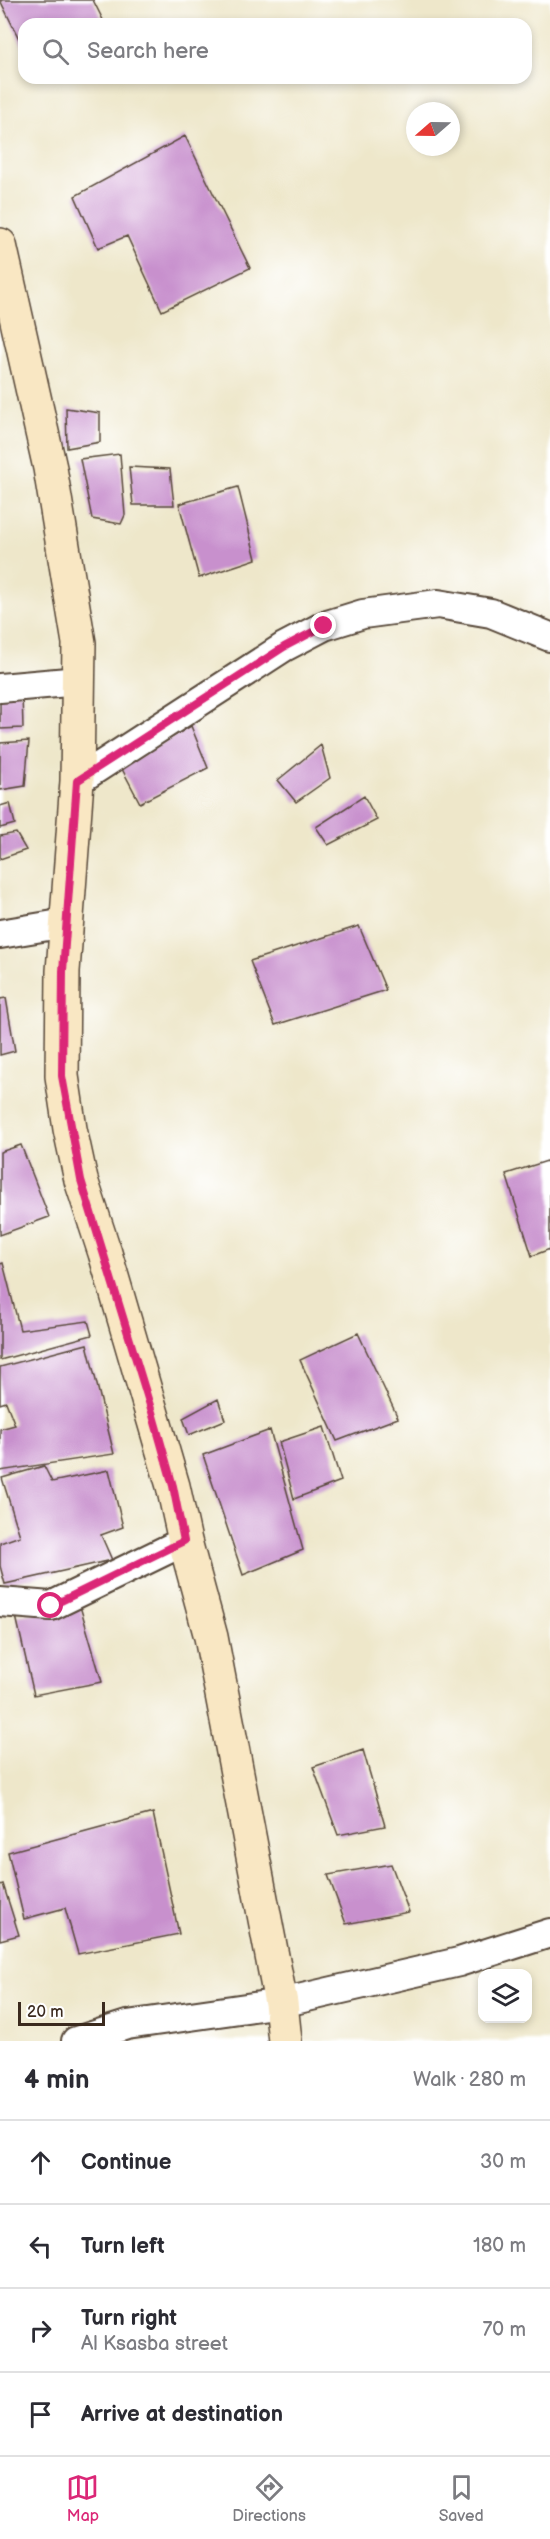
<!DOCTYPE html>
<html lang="en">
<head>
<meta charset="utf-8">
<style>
	:root { --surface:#fff; --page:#f2f2f3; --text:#2b2b33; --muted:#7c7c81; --line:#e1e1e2; --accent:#db2777 }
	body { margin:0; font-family:"Balsamiq Sans",sans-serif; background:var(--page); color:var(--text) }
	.controls { position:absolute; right:18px; bottom:18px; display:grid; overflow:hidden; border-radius:12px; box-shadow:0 3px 9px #0003 }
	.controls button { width:54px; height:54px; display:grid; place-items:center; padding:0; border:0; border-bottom:2px solid var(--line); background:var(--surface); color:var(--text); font:30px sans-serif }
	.compass { position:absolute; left:406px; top:102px; width:54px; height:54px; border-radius:50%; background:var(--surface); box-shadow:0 3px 9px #0003; rotate:250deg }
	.scale { position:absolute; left:18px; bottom:15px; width:87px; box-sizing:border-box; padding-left:6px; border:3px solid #3b2a1e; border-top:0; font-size:16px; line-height:21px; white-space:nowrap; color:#3b2a1e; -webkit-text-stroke:4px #fff; paint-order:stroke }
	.stop { position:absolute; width:18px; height:18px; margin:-14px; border:4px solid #db2777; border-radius:50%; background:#fff }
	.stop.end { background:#db2777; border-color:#fff; box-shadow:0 2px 6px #0008 }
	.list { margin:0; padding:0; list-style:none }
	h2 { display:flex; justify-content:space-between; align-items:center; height:78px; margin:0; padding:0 24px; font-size:26px }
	h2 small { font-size:20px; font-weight:400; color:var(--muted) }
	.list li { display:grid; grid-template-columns:39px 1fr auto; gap:18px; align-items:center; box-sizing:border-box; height:84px; padding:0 24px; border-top:2px solid var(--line) }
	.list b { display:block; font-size:22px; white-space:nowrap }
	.list p { margin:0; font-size:20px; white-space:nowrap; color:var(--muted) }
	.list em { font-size:20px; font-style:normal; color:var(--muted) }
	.icon { flex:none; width:33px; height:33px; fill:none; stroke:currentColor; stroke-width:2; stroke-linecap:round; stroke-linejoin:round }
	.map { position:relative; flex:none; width:550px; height:2041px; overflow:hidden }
	.search { position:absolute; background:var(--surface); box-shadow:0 3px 9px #0003; left:18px; right:18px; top:18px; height:66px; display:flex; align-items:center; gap:15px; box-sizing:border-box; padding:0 21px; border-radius:18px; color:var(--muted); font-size:22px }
	.sheet { height:414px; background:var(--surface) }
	nav { display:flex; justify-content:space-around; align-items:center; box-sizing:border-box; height:84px; border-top:2px solid var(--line); background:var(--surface); font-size:16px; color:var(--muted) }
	nav a { display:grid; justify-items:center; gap:3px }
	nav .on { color:var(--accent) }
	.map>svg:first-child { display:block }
	.building { fill:#c890cd }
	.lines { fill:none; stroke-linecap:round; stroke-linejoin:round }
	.street-casing { stroke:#564638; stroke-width:32 }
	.secondary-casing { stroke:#564638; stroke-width:36 }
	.street { stroke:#fff; stroke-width:28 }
	.secondary { stroke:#f9e7c3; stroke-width:33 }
	.route { stroke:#db2777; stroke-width:8 }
</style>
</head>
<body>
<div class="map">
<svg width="550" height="2041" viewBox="0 0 550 2041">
	<rect width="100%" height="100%" fill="#fff"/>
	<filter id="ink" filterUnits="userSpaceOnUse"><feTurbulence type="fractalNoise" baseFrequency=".0167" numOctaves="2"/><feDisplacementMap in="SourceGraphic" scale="12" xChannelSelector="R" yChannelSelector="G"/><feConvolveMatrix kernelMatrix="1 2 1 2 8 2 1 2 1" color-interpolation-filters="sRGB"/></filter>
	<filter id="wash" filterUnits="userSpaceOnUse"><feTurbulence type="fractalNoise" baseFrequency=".008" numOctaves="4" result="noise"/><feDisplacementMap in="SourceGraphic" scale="24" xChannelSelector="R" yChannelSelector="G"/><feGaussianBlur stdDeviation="1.35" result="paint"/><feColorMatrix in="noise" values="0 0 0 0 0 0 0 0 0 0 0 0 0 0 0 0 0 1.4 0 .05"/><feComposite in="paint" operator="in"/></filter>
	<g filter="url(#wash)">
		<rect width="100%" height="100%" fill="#eee7ca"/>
		<g id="blocks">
			<path class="building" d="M 0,0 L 93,0 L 105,24 L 24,24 L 24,49 Z
				M 185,136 L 250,268 L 162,311 L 127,236 L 98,248 L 75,196 Z
				M 66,408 L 100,413 L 100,442 L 67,448 Z
				M 120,454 L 125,515 L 121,524 L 92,519 L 80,459 Z
				M 129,467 L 170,469 L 174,505 L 133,505 Z
				M 238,487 L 256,559 L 199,578 L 179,504 Z
				M 0,690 L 22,693 L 23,728 L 0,729 Z
				M 191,726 L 208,768 L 140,803 L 121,767 Z
				M 29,741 L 25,786 L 0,790 L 0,743 Z
				M 321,745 L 330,778 L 296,802 L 278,780 Z
				M 364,796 L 377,820 L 328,845 L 316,827 Z
				M 10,803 L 15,824 L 0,828 L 0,806 Z
				M 16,833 L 26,850 L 0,859 L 0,836 Z
				M 359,926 L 386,990 L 275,1025 L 250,961 Z
				M 6,998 L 15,1051 L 0,1055 L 0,999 Z
				M 21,1145 L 49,1217 L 0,1235 L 0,1152 Z
				M 550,1160 L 550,1249 L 532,1256 L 506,1174 Z
				M 3,1263 L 20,1330 L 88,1321 L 92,1335 L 0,1360 L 0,1264 Z
				M 358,1333 L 398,1418 L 337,1441 L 300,1360 Z
				M 87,1344 L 114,1454 L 0,1471 L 0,1429 L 15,1425 L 6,1402 L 0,1404 L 0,1367 Z
				M 218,1399 L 225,1420 L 189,1435 L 183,1418 Z
				M 324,1427 L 341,1481 L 294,1499 L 279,1442 Z
				M 270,1430 L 303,1550 L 243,1575 L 203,1455 Z
				M 44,1466 L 52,1482 L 109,1470 L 123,1527 L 101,1535 L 112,1560 L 5,1584 L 0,1566 L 0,1543 L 20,1536 L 2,1478 Z
				M 80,1606 L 102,1682 L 34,1695 L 16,1616 Z
				M 363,1750 L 385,1826 L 338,1835 L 313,1767 Z
				M 153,1813 L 179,1934 L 78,1954 L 65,1908 L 24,1919 L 8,1852 Z
				M 391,1864 L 409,1912 L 346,1924 L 328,1875 Z
				M 3,1884 L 19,1935 L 0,1940 L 0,1885 Z"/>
		</g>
	</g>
	<g filter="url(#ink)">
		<use href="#blocks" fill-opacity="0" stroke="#564638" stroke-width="1.5"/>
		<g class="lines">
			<g class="street-casing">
				<path id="street" d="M 0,688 L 79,681
					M 77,781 L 284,647 L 324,626 L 363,614 L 438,604 L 491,613 L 550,637
					M 0,934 L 66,923
					M 0,1602 L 51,1606 L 185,1541
					M 76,2041 L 127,2025 L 281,2003 L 459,1962 L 550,1933"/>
			</g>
			<g class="secondary-casing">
				<path id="secondary" d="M 0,245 L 50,468 L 79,643 L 77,781 L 63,971 L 62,1076 L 70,1129 L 81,1180 L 105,1253 L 173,1486 L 185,1541 L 211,1637 L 281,2003 L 285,2041"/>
			</g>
			<use href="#street" class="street"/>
			<use href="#secondary" class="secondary"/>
		</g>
	</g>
	<g class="lines" filter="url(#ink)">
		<path class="route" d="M 51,1606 L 184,1541 L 173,1486 L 152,1412 L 81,1180 L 62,1076 L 63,971 L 77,781 L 284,647 L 324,626"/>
	</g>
</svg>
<div class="controls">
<button><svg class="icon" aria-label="layers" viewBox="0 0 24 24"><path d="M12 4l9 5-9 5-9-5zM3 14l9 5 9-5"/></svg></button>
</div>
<svg class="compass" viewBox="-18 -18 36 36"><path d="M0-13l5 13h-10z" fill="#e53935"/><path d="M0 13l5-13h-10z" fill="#7c7c81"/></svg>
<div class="scale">20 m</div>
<div class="stop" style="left:51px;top:1606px"></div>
<div class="stop end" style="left:324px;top:626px"></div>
<div class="search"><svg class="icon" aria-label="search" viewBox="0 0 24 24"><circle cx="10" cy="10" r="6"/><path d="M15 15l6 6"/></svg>Search here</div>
</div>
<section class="sheet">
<h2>4 min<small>Walk · 280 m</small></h2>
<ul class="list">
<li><svg class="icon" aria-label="ahead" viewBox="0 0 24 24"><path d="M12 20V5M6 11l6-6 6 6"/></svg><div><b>Continue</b></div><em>30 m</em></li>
<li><svg class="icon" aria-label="left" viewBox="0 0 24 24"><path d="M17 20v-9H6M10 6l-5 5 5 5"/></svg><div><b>Turn left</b></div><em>180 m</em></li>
<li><svg class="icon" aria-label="right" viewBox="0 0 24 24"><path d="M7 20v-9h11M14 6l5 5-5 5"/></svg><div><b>Turn right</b><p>Al Ksasba street</p></div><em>70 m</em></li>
<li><svg class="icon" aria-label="arrive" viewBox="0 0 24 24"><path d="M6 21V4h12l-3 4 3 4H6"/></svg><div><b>Arrive at destination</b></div></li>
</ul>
</section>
<nav>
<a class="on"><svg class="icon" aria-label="map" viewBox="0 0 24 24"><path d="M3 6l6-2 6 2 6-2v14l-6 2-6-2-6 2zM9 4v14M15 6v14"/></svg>Map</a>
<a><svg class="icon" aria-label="directions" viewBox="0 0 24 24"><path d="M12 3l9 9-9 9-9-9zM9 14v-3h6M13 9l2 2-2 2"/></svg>Directions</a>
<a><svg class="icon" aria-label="saved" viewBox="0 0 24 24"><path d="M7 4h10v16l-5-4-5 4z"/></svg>Saved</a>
</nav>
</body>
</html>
